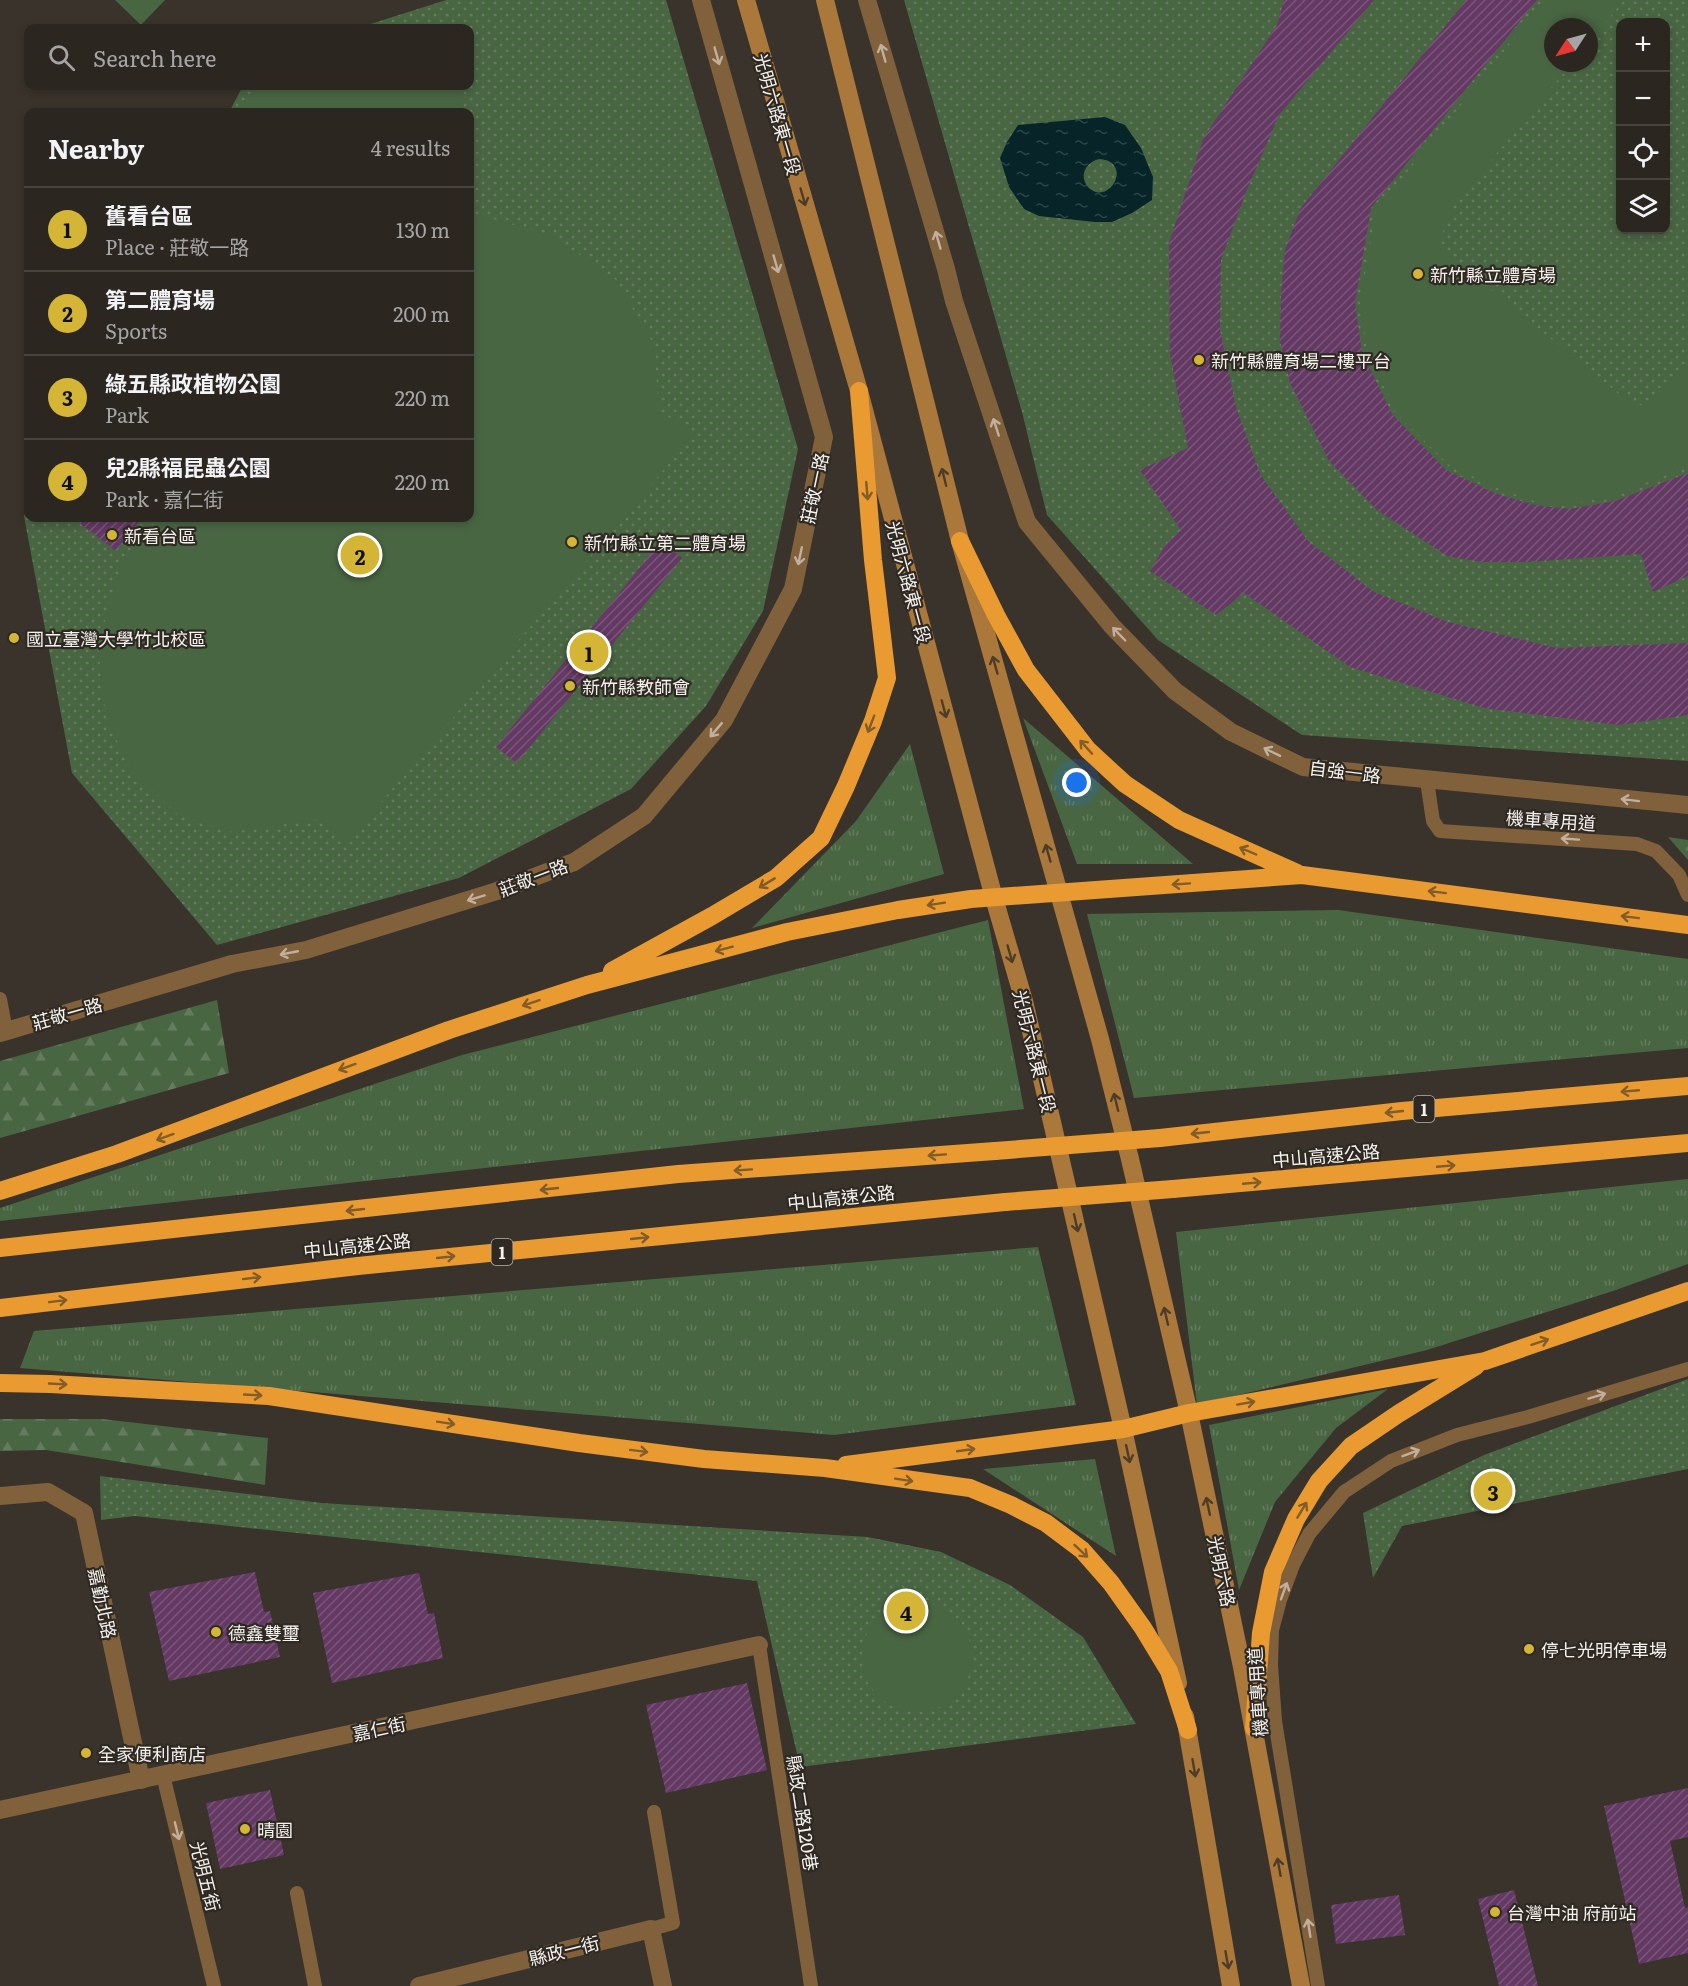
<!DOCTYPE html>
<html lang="en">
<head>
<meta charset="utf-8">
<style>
	:root { --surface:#2b2620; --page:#37322d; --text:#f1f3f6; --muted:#a6a5a5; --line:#47433e; --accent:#d5b535 }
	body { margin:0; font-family:Literata,"Noto Sans TC",serif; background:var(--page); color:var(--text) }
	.controls { position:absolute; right:18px; top:18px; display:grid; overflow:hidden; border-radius:12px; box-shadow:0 3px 9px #0003 }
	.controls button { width:54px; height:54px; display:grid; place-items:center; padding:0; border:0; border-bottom:2px solid var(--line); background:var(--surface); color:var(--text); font:30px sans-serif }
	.compass { position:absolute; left:1544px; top:18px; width:54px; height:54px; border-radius:50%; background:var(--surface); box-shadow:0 3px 9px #0003; rotate:234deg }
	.you { position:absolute; left:1077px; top:783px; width:21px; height:21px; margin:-15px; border:4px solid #fff; border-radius:50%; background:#1a73e8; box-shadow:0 0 0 9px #1a73e833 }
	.badge { display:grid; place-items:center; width:39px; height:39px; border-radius:50%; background:var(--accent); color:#111; font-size:20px; font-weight:700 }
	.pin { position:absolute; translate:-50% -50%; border:3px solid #fff; box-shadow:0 2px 6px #0006 }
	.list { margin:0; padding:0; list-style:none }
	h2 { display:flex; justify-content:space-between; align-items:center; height:78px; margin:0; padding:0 24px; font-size:26px }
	h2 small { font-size:20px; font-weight:400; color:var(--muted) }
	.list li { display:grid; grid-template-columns:39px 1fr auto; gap:18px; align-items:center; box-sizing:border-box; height:84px; padding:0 24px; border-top:2px solid var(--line) }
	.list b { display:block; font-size:22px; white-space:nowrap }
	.list p { margin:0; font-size:20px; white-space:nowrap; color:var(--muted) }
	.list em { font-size:20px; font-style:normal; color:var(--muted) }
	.icon { flex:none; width:33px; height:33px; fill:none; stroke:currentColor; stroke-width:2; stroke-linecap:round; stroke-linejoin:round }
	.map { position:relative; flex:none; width:1688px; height:1986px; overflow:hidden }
	.search { position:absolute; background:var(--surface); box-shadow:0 3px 9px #0003; left:24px; top:24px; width:450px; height:66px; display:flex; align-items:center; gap:15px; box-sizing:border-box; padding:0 21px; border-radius:12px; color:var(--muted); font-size:22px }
	.panel { position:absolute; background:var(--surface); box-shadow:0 3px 9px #0003; left:24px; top:108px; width:450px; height:414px; border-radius:12px }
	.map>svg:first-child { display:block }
	.grass { fill:url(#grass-tufts) }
	.forest { fill:url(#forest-firs) }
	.park { fill:url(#park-dots); fill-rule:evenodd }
	.pitch { fill:#496643 }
	.water { fill:url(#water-ripples); fill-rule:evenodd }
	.building { fill:url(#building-hatch) }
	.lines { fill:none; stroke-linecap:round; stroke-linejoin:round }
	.lane { stroke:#81603c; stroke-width:14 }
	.street { stroke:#81603c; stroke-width:18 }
	.secondary { stroke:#ab783b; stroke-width:18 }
	.highway { stroke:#e99a31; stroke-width:18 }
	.highway-bridge { stroke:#e99a31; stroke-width:18 }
	.oneway { stroke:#c1b09d }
	.oneway2 { stroke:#4d3d28 }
	.oneway3 { stroke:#825c29 }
	.poi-dot { fill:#d5b535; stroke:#2e2922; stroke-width:2 }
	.labels { text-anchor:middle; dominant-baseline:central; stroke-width:4.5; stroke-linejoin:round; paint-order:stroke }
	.shield { fill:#2e2922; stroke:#b9b5b0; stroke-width:1.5 }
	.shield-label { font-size:16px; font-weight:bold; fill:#f5f1ed }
	.street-label { font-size:18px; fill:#f5f1ed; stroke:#2e2922 }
	.poi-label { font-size:18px; fill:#f5f1ed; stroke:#2e2922; text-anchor:start }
</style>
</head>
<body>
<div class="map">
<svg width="1688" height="1986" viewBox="0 0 1688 1986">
	<defs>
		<pattern id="grass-tufts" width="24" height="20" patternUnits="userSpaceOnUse" patternTransform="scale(1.5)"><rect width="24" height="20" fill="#496643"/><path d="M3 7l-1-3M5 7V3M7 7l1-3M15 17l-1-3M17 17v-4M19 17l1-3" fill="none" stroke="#647c5e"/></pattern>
		<pattern id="forest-firs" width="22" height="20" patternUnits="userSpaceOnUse" patternTransform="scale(1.5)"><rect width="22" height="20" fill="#496643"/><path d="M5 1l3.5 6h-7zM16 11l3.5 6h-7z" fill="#647c5e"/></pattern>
		<pattern id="park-dots" width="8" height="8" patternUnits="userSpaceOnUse" patternTransform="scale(1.5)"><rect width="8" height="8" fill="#496643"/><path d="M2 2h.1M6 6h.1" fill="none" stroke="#647c5e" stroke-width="1.8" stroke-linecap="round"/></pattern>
		<pattern id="water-ripples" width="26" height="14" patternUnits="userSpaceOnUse" patternTransform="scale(1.5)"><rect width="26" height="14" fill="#072528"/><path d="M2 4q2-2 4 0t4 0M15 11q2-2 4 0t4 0" fill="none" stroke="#2c4548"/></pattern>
		<pattern id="building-hatch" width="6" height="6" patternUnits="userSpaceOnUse" patternTransform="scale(1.5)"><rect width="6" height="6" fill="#643964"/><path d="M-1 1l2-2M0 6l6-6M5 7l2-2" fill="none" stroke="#7b567a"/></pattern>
	</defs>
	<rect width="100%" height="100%" fill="#39332b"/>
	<path class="grass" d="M 1023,718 L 1193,864 L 1077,864 Z
		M 910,744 L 944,874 L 752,928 L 856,821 Z
		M 1338,910 L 1688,959 L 1688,1048 L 1134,1098 L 1087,914 Z
		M 988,920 L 1024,1109 L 0,1221 L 0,1208 L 462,1055 Z
		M 1688,1179 L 1688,1264 L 1613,1291 L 1427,1350 L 1197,1405 L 1176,1232 Z
		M 1038,1247 L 1076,1405 L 834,1435 L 20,1368 L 34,1331 Z
		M 1388,1389 L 1336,1428 L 1275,1502 L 1239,1590 L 1209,1425 Z
		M 1095,1459 L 1116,1556 L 983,1469 Z"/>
	<path class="forest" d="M 1668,837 L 1688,840 L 1688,860 Z
		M 217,1000 L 229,1073 L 0,1138 L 0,1061 Z
		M 0,1419 L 102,1419 L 268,1438 L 265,1485 L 46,1450 L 0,1451 Z"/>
	<path class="park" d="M 446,0 L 666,0 L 798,449 L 763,611 L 706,706 L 631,789 L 459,878 L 217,945 L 72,773 L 24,516 L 28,507 L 28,518 L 470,518 L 470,112 L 229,112 L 243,86 L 470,86 L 470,28 L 358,28 Z
		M 904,0 L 1688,0 L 1688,761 L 1302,735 L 1158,640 L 1047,515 L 1022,412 ZM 1620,22 L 1666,22 L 1666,230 L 1620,230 ZM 1553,27 L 1589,27 L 1589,63 L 1553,63 Z
		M 1688,1379 L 1688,1469 L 1402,1526 L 1373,1578 L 1363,1513 L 1484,1455 Z
		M 100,1476 L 322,1503 L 868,1537 L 941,1552 L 1010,1585 L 1083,1637 L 1136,1724 L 800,1767 L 757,1581 L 135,1516 L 101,1520 Z"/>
	<path class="pitch" d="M 115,0 L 165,0 L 141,25 Z
		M 1545,0 L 1624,0 L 1589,42 L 1589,27 L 1553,27 L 1553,63 L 1572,63 L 1454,205 L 1437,246 L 1636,408 L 1670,386 L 1688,363 L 1688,465 L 1615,496 L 1568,504 L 1537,502 L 1497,488 L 1449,465 L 1395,412 L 1367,349 L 1360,303 L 1376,211 Z
		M 253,86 L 466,86 L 458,112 L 246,112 Z
		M 480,215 L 552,236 L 615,279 L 654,345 L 659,411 L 694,434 L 348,841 L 320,819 L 232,832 L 177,814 L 129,767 L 106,717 L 98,647 L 120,567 L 158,518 L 470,518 L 470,217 Z
		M862 1657a55 55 0 1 1 110 0a55 55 0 1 1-110 0Z"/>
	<path class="water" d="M 1105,117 L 1125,125 L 1141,148 L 1153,177 L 1152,200 L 1132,213 L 1112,222 L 1095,222 L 1039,216 L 1024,209 L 1009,187 L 1000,158 L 1007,142 L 1018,125 ZM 1100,159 C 1134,162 1109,208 1088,187 C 1078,175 1087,161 1100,159 Z"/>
	<path class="building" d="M 1284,0 L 1374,0 L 1279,115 L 1246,192 L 1221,260 L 1220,330 L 1236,407 L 1260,474 L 1308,541 L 1374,592 L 1448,622 L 1557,648 L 1688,643 L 1688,715 L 1618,725 L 1484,708 L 1350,667 L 1244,593 L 1216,615 L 1150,571 L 1166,544 L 1181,530 L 1140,470 L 1188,448 L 1170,354 L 1169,243 L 1203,139 L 1277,25 Z
		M 1466,0 L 1537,0 L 1371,208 L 1355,304 L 1362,352 L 1392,414 L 1446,470 L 1497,494 L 1535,505 L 1569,509 L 1615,501 L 1688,473 L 1688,576 L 1653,592 L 1641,554 L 1526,562 L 1481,562 L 1447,556 L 1377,510 L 1329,461 L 1290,383 L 1280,341 L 1281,293 L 1285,250 L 1300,209 Z
		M 73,518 L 142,518 L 116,551 Z
		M 661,541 L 682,558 L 517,763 L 496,747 Z
		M 255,1572 L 264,1612 L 270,1611 L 280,1657 L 169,1681 L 149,1592 Z
		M 419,1573 L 428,1614 L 434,1613 L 443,1658 L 332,1683 L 313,1593 Z
		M 747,1683 L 767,1770 L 666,1793 L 646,1705 Z
		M 1688,1788 L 1688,1837 L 1670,1841 L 1685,1908 L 1688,1907 L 1688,1953 L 1639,1964 L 1604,1806 Z
		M 270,1790 L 284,1855 L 220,1869 L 206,1803 Z
		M 1514,1890 L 1538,1986 L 1499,1986 L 1478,1899 Z
		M 1399,1895 L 1405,1935 L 1336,1944 L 1331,1905 Z"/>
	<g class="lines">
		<path class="lane" d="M 1427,781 L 1433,821 L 1440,831 L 1637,844 L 1656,851 L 1679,875 L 1688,895
			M 0,999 L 6,1031
			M 759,1645 L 811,1986
			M 163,1775 L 214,1986
			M 297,1893 L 315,1986
			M 651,1929 L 673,1923 L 654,1812
			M 1318,1986 L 1275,1721 L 1271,1665 L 1272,1630 L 1280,1600 L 1293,1565 L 1309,1534 L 1344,1492 L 1391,1461 L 1457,1435 L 1528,1417 L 1688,1369"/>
		<path class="street" d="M 867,0 L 946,269 L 954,301 L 1027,522 L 1112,626 L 1175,691 L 1231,732 L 1303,767 L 1688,805
			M 0,1033 L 232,964 L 306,950 L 497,891 L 574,862 L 644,816 L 724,720 L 793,589 L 824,437 L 701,0
			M 0,1496 L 48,1492 L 84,1513 L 141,1780
			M 0,1810 L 759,1645
			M 419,1986 L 651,1929 L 663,1986"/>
		<path class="secondary" d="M 746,0 L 859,391 L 994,898 L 1024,1001 L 1123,1429 L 1178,1683
			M 825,0 L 960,541 L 1100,1039 L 1130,1159 L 1189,1413 L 1242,1667 L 1301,1986
			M 1185,1716 L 1231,1986"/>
		<path class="highway" d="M 960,541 L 996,615 L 1026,670 L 1088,750 L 1125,784 L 1179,820 L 1297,873
			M 612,971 L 712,916 L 776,878 L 821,838 L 846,786 L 873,721 L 887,678 L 873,560 L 859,391
			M 1160,1138 L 1402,1111 L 1688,1086
			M 1173,1189 L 1688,1143
			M 0,1191 L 117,1154 L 449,1030 L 587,985 L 787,932 L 898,910 L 971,899 L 1302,875 L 1688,925
			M 0,1248 L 678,1174 L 995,1151
			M 0,1308 L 358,1266 L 1005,1202
			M 0,1383 L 50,1384 L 269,1396 L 579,1443 L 704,1459 L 825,1468 L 970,1488 L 1011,1505 L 1046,1523 L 1082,1550 L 1111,1583 L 1143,1628 L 1169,1671 L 1188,1730
			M 846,1465 L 1123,1429 L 1189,1413 L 1485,1361 L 1688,1291
			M 1254,1728 L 1261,1633 L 1273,1572 L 1296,1519 L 1319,1481 L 1351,1446 L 1398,1414 L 1476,1366"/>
		<path class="highway-bridge" d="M 995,1151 L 1160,1138
			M 1005,1202 L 1173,1189"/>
	</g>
	<defs><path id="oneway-shaft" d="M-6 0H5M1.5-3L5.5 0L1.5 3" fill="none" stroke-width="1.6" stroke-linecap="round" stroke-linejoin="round" transform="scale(1.5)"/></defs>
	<g class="oneway">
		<use href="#oneway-shaft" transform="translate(883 53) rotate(-106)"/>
		<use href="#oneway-shaft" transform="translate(717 56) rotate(74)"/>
		<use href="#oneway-shaft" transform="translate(938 240) rotate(-106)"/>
		<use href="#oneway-shaft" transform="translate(776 264) rotate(74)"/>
		<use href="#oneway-shaft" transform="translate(996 427) rotate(-108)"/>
		<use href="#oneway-shaft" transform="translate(800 556) rotate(102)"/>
		<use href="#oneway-shaft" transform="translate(1119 634) rotate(-134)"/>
		<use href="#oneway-shaft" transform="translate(716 730) rotate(130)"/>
		<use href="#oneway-shaft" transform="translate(1272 752) rotate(-154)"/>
		<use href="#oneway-shaft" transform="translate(1630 800) rotate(-173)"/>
		<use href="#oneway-shaft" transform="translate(1570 839) rotate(-176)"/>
		<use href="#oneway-shaft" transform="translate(476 898) rotate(163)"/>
		<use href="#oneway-shaft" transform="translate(289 953) rotate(169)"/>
		<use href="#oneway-shaft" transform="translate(1597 1396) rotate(-17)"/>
		<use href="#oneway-shaft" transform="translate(1411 1453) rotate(-21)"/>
		<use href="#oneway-shaft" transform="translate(1284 1591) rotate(-70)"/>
		<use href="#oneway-shaft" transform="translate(177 1831) rotate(76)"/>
		<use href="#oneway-shaft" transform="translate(1309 1928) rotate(-99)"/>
	</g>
	<g class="oneway2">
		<use href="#oneway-shaft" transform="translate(803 197) rotate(74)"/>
		<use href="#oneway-shaft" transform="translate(944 477) rotate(-104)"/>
		<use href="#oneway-shaft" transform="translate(995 665) rotate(-106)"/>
		<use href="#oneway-shaft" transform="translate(944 709) rotate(75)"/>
		<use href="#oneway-shaft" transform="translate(1048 853) rotate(-106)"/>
		<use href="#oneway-shaft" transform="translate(1010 954) rotate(74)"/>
		<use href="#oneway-shaft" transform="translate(1116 1102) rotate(-104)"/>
		<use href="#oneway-shaft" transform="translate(1076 1223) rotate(77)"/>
		<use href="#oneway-shaft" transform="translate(1166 1316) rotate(-103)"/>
		<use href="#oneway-shaft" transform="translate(1128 1454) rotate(78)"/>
		<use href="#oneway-shaft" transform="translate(1208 1506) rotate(-102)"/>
		<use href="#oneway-shaft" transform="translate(1194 1768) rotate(80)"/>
		<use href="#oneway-shaft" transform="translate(1279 1867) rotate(-100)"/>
		<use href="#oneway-shaft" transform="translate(1227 1960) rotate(80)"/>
	</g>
	<g class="oneway3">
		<use href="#oneway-shaft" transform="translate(867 491) rotate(85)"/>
		<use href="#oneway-shaft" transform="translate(871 724) rotate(111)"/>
		<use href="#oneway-shaft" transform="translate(1086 747) rotate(-132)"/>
		<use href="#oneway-shaft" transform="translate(1248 851) rotate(-157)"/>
		<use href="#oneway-shaft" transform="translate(767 883) rotate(149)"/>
		<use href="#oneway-shaft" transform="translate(1181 884) rotate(176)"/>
		<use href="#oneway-shaft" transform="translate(1437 892) rotate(-173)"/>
		<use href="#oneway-shaft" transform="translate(936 904) rotate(171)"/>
		<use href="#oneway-shaft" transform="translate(1630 917) rotate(-173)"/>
		<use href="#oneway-shaft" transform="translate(724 949) rotate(165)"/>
		<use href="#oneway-shaft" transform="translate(531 1003) rotate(162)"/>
		<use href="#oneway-shaft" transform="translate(347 1067) rotate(160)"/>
		<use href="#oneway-shaft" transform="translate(1630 1091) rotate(175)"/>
		<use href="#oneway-shaft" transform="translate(1394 1112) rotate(174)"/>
		<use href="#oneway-shaft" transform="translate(1200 1133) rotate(174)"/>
		<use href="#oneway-shaft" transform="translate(165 1137) rotate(160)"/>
		<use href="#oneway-shaft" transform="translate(937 1155) rotate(176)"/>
		<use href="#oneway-shaft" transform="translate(1446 1166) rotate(-5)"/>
		<use href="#oneway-shaft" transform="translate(743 1170) rotate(176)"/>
		<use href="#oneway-shaft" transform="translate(1252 1183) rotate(-5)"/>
		<use href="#oneway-shaft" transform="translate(549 1189) rotate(174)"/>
		<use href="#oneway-shaft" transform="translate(355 1210) rotate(174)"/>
		<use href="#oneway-shaft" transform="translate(640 1238) rotate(-6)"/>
		<use href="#oneway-shaft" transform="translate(446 1257) rotate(-6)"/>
		<use href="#oneway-shaft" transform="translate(252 1278) rotate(-7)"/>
		<use href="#oneway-shaft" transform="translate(58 1301) rotate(-7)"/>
		<use href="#oneway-shaft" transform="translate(1540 1342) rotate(-18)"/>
		<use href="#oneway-shaft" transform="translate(58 1384) rotate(3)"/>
		<use href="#oneway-shaft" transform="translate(253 1395) rotate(3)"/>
		<use href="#oneway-shaft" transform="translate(1246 1403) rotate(-10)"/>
		<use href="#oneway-shaft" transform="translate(446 1423) rotate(9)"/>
		<use href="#oneway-shaft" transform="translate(966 1450) rotate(-8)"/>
		<use href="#oneway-shaft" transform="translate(639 1451) rotate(7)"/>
		<use href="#oneway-shaft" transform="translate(904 1480) rotate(9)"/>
		<use href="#oneway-shaft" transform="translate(1302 1510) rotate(-59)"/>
		<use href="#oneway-shaft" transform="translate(1081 1551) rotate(43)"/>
	</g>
	<g class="poi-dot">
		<circle cx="1418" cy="274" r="6"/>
		<circle cx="1199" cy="360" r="6"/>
		<circle cx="112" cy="535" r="6"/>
		<circle cx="572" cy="542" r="6"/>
		<circle cx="14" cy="638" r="6"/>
		<circle cx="570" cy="686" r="6"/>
		<circle cx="216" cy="1632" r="6"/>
		<circle cx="1529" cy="1649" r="6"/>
		<circle cx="86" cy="1753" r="6"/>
		<circle cx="245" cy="1829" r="6"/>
		<circle cx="1495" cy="1912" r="6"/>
	</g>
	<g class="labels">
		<g class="shield">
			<rect x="1413.5" y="1096" width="21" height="26" rx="4.5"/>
			<rect x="491.5" y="1239" width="21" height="26" rx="4.5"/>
		</g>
		<g class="shield-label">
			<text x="1424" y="1109">1</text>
			<text x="502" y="1252">1</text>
		</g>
		<g class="street-label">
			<text transform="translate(778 114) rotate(74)">光明六路東一段</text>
			<text transform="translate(814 488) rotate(-78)">莊敬一路</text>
			<text transform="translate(909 582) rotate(75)">光明六路東一段</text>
			<text transform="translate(1345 771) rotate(7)">自強一路</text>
			<text transform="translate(1551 820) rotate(4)">機車專用道</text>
			<text transform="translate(533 877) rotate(-21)">莊敬一路</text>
			<text transform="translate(67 1013) rotate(-16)">莊敬一路</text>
			<text transform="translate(1035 1051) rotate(76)">光明六路東一段</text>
			<text transform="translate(1326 1155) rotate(-5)">中山高速公路</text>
			<text transform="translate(841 1197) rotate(-6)">中山高速公路</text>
			<text transform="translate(357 1245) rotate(-6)">中山高速公路</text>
			<text transform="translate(1222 1571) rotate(78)">光明六路</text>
			<text transform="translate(103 1603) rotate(78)">嘉勤北路</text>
			<text transform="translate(1257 1692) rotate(-94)">機車專用道</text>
			<text transform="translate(379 1728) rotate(-12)">嘉仁街</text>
			<text transform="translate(803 1813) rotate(81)">縣政二路120巷</text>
			<text transform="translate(206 1876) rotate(76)">光明五街</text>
			<text transform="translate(564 1950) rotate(-14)">縣政一街</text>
		</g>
		<g class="poi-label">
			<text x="1430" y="274">新竹縣立體育場</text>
			<text x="1211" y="360">新竹縣體育場二樓平台</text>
			<text x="124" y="535">新看台區</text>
			<text x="584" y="542">新竹縣立第二體育場</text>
			<text x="26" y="638">國立臺灣大學竹北校區</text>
			<text x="582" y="686">新竹縣教師會</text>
			<text x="228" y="1632">德鑫雙璽</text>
			<text x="1541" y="1649">停七光明停車場</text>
			<text x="98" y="1753">全家便利商店</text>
			<text x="257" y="1829">晴園</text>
			<text x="1507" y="1912">台灣中油 府前站</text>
		</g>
	</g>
</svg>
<div class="controls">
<button>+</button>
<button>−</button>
<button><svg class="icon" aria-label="locate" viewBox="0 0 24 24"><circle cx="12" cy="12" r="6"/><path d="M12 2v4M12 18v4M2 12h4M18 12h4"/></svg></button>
<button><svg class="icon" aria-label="layers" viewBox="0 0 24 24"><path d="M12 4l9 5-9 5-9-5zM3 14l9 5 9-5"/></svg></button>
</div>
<svg class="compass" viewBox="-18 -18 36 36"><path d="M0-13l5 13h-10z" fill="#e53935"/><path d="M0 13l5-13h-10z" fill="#a6a5a5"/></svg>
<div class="you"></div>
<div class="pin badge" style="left:589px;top:652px">1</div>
<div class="pin badge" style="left:360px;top:555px">2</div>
<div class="pin badge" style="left:1493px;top:1491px">3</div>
<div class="pin badge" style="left:906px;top:1611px">4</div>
<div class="search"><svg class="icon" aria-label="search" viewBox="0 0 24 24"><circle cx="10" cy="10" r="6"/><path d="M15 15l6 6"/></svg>Search here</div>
<section class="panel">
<h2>Nearby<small>4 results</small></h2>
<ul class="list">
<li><span class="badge">1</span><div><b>舊看台區</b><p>Place · 莊敬一路</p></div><em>130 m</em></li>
<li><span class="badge">2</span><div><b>第二體育場</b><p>Sports</p></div><em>200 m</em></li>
<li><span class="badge">3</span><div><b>綠五縣政植物公園</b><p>Park</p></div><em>220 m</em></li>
<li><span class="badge">4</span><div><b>兒2縣福昆蟲公園</b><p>Park · 嘉仁街</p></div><em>220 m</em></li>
</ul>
</section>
</div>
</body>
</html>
